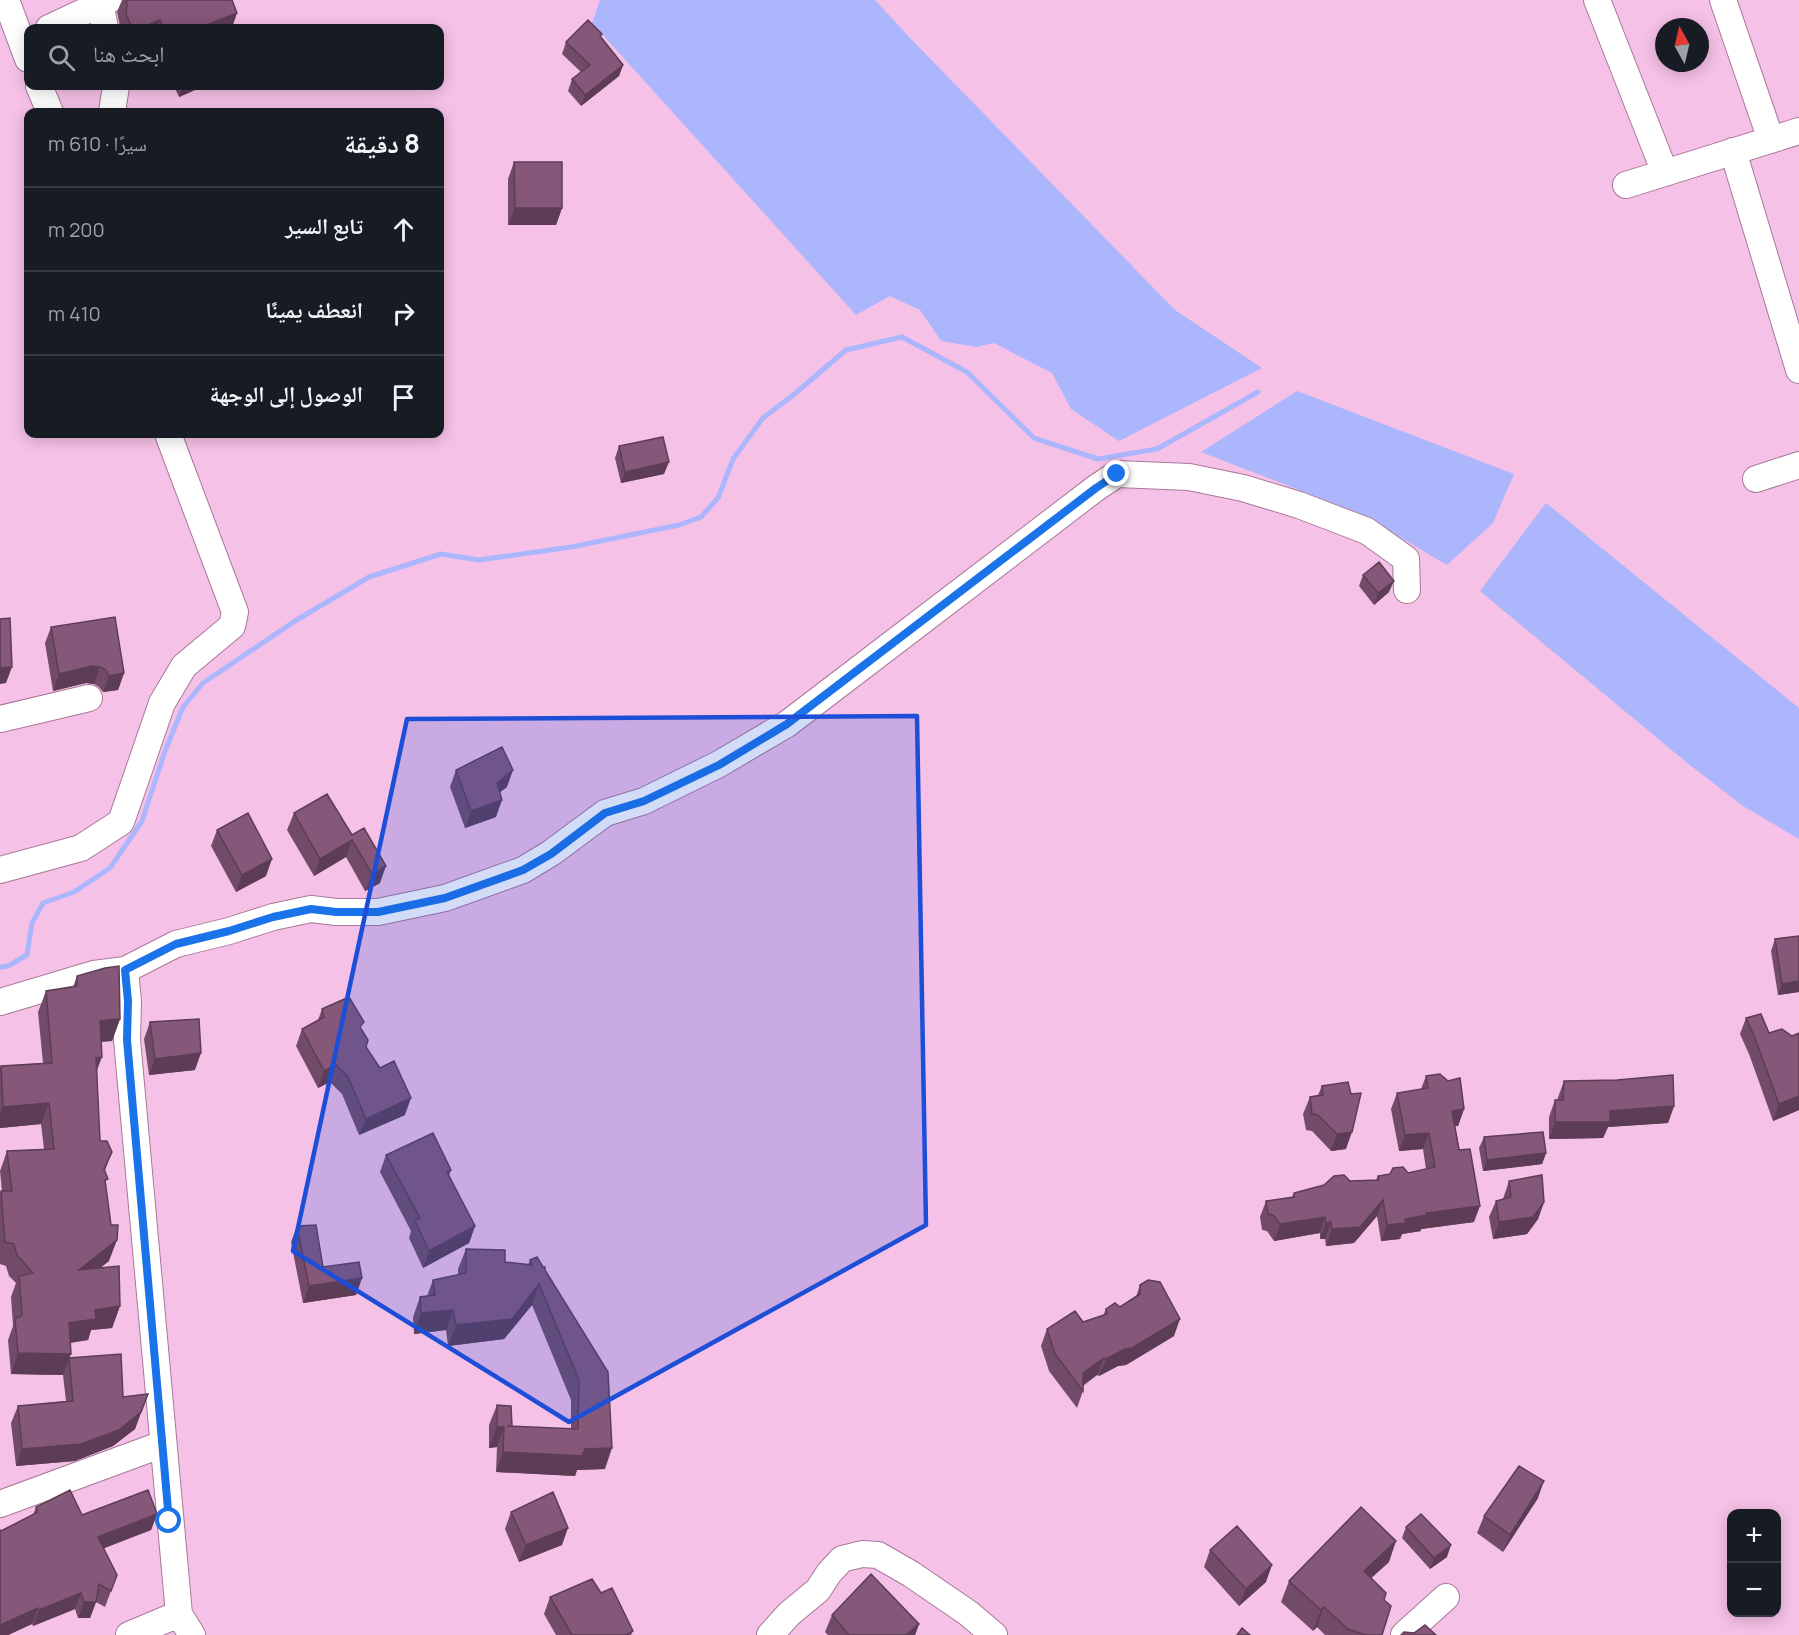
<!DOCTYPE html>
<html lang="ar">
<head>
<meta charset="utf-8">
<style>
	:root { --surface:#171b24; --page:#20242c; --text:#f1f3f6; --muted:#9ea1a6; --line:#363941 }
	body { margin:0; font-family:Manrope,"Noto Naskh Arabic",sans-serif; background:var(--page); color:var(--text); direction:rtl }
	.controls { position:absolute; right:18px; bottom:18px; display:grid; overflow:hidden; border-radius:12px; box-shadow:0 3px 15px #0003 }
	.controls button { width:54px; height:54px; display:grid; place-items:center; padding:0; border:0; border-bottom:2px solid var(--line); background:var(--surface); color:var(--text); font:30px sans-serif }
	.compass { position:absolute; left:1655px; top:18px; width:54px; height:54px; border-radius:50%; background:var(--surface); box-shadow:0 3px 15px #0003; rotate:352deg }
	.stop { position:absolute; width:18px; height:18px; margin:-14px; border:4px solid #1a73e8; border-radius:50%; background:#fff }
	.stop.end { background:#1a73e8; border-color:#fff; box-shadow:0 2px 6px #0008 }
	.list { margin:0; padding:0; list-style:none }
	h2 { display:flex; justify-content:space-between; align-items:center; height:78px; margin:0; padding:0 24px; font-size:26px }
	h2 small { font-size:20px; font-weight:400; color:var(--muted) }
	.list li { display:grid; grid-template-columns:39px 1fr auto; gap:18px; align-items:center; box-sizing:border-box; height:84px; padding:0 24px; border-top:2px solid var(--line) }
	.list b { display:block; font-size:22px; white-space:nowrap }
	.list em { font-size:20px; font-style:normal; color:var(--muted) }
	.icon { flex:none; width:33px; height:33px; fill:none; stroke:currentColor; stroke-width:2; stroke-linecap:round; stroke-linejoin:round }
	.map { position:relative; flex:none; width:1799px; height:1635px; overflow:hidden; direction:ltr }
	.search { position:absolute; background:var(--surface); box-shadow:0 3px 15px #0003; left:24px; top:24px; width:420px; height:66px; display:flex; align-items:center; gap:15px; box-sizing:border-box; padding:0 21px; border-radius:12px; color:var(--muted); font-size:22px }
	.panel { position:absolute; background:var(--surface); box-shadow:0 3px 15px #0003; left:24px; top:108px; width:420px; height:330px; border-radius:12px; direction:rtl }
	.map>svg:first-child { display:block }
	.water { fill:#abb6fd }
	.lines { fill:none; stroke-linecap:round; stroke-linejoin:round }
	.stream { stroke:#abb6fd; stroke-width:5 }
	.minor-casing { stroke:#a8789a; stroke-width:28 }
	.minor { stroke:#fff; stroke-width:26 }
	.wall { fill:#724b68 }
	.shaded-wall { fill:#5d3d55 }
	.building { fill:#855779; stroke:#5d3d55; stroke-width:1.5 }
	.route { stroke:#1a73e8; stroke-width:8 }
	.marked { fill:#1d4ed8; fill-opacity:0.2; stroke:#1d4ed8; stroke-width:4.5; stroke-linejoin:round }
</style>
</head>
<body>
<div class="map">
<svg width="1799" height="1635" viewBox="0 0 1799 1635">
	<rect width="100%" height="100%" fill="#f6c1e7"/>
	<path class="water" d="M 600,0 L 875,0 L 911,39 L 1175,310 L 1262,368 L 1119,441 L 1071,409 L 1052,373 L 994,343 L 976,347 L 941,341 L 920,310 L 890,296 L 856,315 L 592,23 Z
		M 1297,391 L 1514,474 L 1493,523 L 1447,565 L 1359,513 L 1201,452 Z
		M 1546,503 L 1799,708 L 1799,839 L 1743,806 L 1686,762 L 1480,591 Z"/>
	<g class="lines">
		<path class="stream" d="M 0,967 L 8,966 L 27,955 L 32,923 L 43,903 L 74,892 L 110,868 L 142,821 L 165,751 L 183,707 L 203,683 L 295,621 L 369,577 L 441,554 L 479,560 L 571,547 L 679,525 L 701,517 L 718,498 L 733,459 L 763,418 L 792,396 L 846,350 L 902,337 L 967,372 L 1034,438 L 1098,459 L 1157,449 L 1258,392"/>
		<g class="minor-casing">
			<path id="minor" d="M 6,0 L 28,59
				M 1597,0 L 1665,173
				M 1723,0 L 1771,140
				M 100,4 L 105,28
				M 49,28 L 109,0
				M 39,86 L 50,112
				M 112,112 L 116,86
				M 1733,151 L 1799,370
				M 1626,185 L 1799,131
				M 1756,479 L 1799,465
				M 0,719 L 89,698
				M 0,870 L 81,848 L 121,822 L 162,703 L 184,666 L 232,626 L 235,612 L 168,434
				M 125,970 L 176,944 L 229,931 L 273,917 L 311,909 L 336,912 L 378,912 L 445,898 L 523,870 L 551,853 L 605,813 L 644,801 L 719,764 L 787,724 L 1096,488 L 1117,474 L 1189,477 L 1243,488 L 1299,505 L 1367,531 L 1406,559 L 1407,590
				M 0,1002 L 94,974 L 125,970 L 128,1001 L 127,1040 L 179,1614 L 192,1635
				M 0,1504 L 163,1444
				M 129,1635 L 179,1614
				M 770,1635 L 789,1614 L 818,1590 L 829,1573 L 842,1559 L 862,1554 L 878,1555 L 911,1574 L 968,1613 L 994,1635
				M 1404,1635 L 1446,1597"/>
		</g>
		<use href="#minor" class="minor"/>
	</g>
	<path class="wall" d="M 122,0 L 232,0 L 232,28 L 119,28 L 120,26 L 117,12 Z
		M 602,34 L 601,37 L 623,65 L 619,76 L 581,106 L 568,91 L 572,79 L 581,72 L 562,54 L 566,42 Z
		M 174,86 L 204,86 L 179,97 Z
		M 514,162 L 562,208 L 556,225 L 508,225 L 508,179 Z
		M 619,446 L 664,474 L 621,483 L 615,458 Z
		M 1363,575 L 1389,592 L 1374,605 L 1359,586 Z
		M 51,627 L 124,673 L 118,690 L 103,692 L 99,687 L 94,684 L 86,683 L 53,691 L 45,643 Z
		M 456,770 L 507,787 L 500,792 L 496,817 L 465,828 L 450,787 Z
		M 327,794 L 380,883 L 365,891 L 346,857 L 314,876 L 287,830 L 294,813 Z
		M 217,830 L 266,876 L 236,892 L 211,846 Z
		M 1775,939 L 1799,992 L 1778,995 L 1771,951 Z
		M 77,976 L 120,1019 L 112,1041 L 101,1042 L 97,1071 L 100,1141 L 105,1172 L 106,1185 L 109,1261 L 101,1267 L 120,1306 L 112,1328 L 91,1330 L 88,1340 L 70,1343 L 69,1358 L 123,1397 L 148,1394 L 135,1429 L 113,1446 L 75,1461 L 16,1466 L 11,1423 L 18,1406 L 66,1401 L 63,1375 L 11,1374 L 8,1340 L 13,1326 L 11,1297 L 16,1283 L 9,1276 L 6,1266 L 0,1264 L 0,1193 L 2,1191 L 0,1171 L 7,1151 L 44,1149 L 41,1124 L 0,1128 L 0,1067 L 1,1066 L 43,1063 L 38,1012 L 46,991 L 73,987 Z
		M 322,1009 L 361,1029 L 366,1047 L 405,1115 L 359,1135 L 342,1094 L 330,1082 L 318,1088 L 296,1046 L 302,1029 L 318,1020 Z
		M 1746,1018 L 1769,1033 L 1799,1110 L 1773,1121 L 1749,1054 L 1740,1034 Z
		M 150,1022 L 195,1070 L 149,1075 L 144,1039 Z
		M 1426,1076 L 1464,1109 L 1458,1126 L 1455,1126 L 1474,1222 L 1421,1229 L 1421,1231 L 1402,1234 L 1400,1239 L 1381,1241 L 1377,1216 L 1354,1243 L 1326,1246 L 1325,1239 L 1320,1239 L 1320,1233 L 1274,1241 L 1267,1231 L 1262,1230 L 1260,1217 L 1266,1201 L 1292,1197 L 1294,1193 L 1350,1181 L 1376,1180 L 1378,1176 L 1408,1173 L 1426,1169 L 1423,1149 L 1399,1151 L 1391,1109 L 1397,1093 L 1421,1089 Z
		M 1564,1081 L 1674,1106 L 1668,1123 L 1608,1127 L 1603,1138 L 1549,1139 L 1549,1117 L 1555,1100 L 1557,1100 Z
		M 1322,1086 L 1346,1149 L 1331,1151 L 1312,1131 L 1306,1130 L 1303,1114 L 1310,1097 L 1318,1095 Z
		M 1484,1137 L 1546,1153 L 1542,1164 L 1483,1171 L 1479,1148 Z
		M 386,1155 L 451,1170 L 449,1176 L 475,1226 L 469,1243 L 423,1268 L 409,1238 L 411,1231 L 380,1172 Z
		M 1509,1181 L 1544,1202 L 1538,1219 L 1527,1234 L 1493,1239 L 1489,1217 L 1496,1201 L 1503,1199 Z
		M 297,1226 L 323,1267 L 362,1278 L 356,1295 L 303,1303 L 291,1242 Z
		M 466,1249 L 505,1262 L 528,1265 L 530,1260 L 545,1270 L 605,1469 L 577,1470 L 575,1476 L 496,1472 L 497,1447 L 489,1448 L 489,1425 L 497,1405 L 511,1427 L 571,1429 L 571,1400 L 532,1305 L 504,1339 L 448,1346 L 446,1330 L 414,1334 L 413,1317 L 420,1297 L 427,1296 L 433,1280 L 458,1275 L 458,1269 Z
		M 1140,1285 L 1174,1336 L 1126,1365 L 1118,1366 L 1099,1376 L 1097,1375 L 1083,1386 L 1083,1391 L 1077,1408 L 1049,1371 L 1041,1346 L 1047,1329 L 1083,1322 L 1103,1316 L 1106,1309 L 1120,1307 L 1136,1297 Z
		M 1538,1498 L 1503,1552 L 1477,1533 L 1484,1516 Z
		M 36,1507 L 82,1515 L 157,1514 L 151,1530 L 103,1548 L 117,1575 L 105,1607 L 96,1602 L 90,1618 L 78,1618 L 75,1609 L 33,1626 L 32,1624 L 8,1635 L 0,1635 L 1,1531 L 33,1515 Z
		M 511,1512 L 562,1545 L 519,1562 L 505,1529 Z
		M 1406,1527 L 1447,1557 L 1430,1569 L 1402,1538 Z
		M 1210,1550 L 1266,1582 L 1239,1606 L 1204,1567 Z
		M 1389,1562 L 1371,1578 L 1384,1600 L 1382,1635 L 1325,1635 L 1317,1627 L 1313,1631 L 1281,1602 L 1289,1581 Z
		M 601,1593 L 633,1631 L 631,1635 L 556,1635 L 544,1614 L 550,1597 Z
		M 832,1615 L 919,1624 L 915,1635 L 828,1635 L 825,1632 Z"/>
	<path class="shaded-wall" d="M 237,13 L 232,28 L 199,28 Z
		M 160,20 L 157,28 L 140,28 Z
		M 623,65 L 619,76 L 581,106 L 585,95 Z
		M 183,86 L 204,86 L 179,97 Z
		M 515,208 L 562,208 L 556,225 L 508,225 Z
		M 669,462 L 664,474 L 621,483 L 625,472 Z
		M 1394,581 L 1389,592 L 1374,605 L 1378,593 Z
		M 92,666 L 100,667 L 94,684 L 86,683 L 53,691 L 59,674 Z
		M 12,667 L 6,683 L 0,684 L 0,668 Z
		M 124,673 L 118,690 L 103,692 L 109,676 Z
		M 513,770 L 507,787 L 490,800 L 497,783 Z
		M 502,800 L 496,817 L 465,828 L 471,811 Z
		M 352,840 L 346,857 L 314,876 L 320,859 Z
		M 272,859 L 266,876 L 236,892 L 242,875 Z
		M 386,866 L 380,883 L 365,891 L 372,874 Z
		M 1799,981 L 1799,992 L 1778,995 L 1782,984 Z
		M 120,1019 L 112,1041 L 92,1042 L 100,1021 Z
		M 201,1053 L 195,1070 L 149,1075 L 155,1059 Z
		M 102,1057 L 94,1078 L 96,1058 Z
		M 336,1065 L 330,1082 L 318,1088 L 324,1071 Z
		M 1799,1096 L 1799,1110 L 1773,1121 L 1779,1104 Z
		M 411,1098 L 405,1115 L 359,1135 L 366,1119 Z
		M 49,1103 L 41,1124 L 0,1128 L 0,1114 L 3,1107 Z
		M 1674,1106 L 1668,1123 L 1608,1127 L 1603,1138 L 1549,1139 L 1555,1122 L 1610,1111 Z
		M 1464,1109 L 1458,1126 L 1447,1127 L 1452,1111 Z
		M 1352,1132 L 1346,1149 L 1331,1151 L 1337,1134 Z
		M 1429,1133 L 1423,1149 L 1399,1151 L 1405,1135 Z
		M 112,1152 L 104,1173 L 104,1169 Z
		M 1546,1153 L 1542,1164 L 1483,1171 L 1487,1160 Z
		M 1383,1200 L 1377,1216 L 1354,1243 L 1326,1246 L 1332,1229 Z
		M 1544,1202 L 1538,1219 L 1527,1234 L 1493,1239 L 1499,1222 Z
		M 1480,1206 L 1474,1222 L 1421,1229 L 1421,1231 L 1402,1234 L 1400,1239 L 1381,1241 L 1387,1225 L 1405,1219 L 1426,1213 Z
		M 1325,1217 L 1320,1233 L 1274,1241 L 1280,1224 Z
		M 1331,1222 L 1325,1239 L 1320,1239 L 1326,1223 Z
		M 475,1226 L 469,1243 L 423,1268 L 429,1251 Z
		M 117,1240 L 109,1261 L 71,1291 L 79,1270 Z
		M 362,1278 L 356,1295 L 303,1303 L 309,1286 Z
		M 539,1284 L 532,1305 L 504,1339 L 448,1346 L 456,1325 Z
		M 120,1306 L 112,1328 L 91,1330 L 88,1340 L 61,1344 L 69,1323 L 95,1310 Z
		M 453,1310 L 446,1330 L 414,1334 L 421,1313 Z
		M 1180,1319 L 1174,1336 L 1126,1365 L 1118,1366 L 1099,1376 L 1106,1359 Z
		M 18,1353 L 71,1354 L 63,1375 L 11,1374 Z
		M 1104,1358 L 1097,1375 L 1080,1387 L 1083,1373 Z
		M 141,1412 L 135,1429 L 113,1446 L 75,1461 L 16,1466 L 22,1449 Z
		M 497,1427 L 504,1427 L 497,1447 L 489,1448 Z
		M 612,1448 L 605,1469 L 577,1470 L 575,1476 L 496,1472 L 503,1452 Z
		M 1544,1481 L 1538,1498 L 1503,1552 L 1510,1535 Z
		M 157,1514 L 151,1530 L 92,1553 L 98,1537 Z
		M 568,1528 L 562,1545 L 519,1562 L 526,1545 Z
		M 1396,1541 L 1389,1562 L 1357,1591 L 1364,1571 Z
		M 1451,1545 L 1447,1557 L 1430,1569 L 1434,1558 Z
		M 1272,1565 L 1266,1582 L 1239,1606 L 1246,1589 Z
		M 81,1593 L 75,1609 L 33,1626 L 39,1610 Z
		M 84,1602 L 96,1602 L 90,1618 L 78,1618 Z
		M 1324,1607 L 1317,1627 L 1313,1631 L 1321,1610 Z
		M 38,1608 L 32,1624 L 8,1635 L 0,1635 L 0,1625 Z
		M 919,1624 L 915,1635 L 906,1635 Z"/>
	<path class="building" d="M 126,0 L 232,0 L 237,13 L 199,28 L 164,28 L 160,20 L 140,28 L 132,28 L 126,14 L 127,5 Z
		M 588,20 L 602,34 L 600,36 L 623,65 L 585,95 L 572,79 L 590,65 L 566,42 Z
		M 514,162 L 562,162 L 562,208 L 515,208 Z
		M 663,437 L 669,462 L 625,472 L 619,446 Z
		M 1379,562 L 1394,581 L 1378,593 L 1363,575 Z
		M 115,617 L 124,673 L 109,676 L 106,670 L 100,667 L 92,666 L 59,674 L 51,627 Z
		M 10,618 L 12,667 L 0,668 L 0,619 Z
		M 502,747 L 513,770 L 497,783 L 502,800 L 471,811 L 456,770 Z
		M 327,794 L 352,835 L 364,828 L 386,866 L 372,874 L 352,840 L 320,859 L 294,813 Z
		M 248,813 L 272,859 L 242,875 L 217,830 Z
		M 1799,936 L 1799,981 L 1782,984 L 1775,939 Z
		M 119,966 L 120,1019 L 100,1021 L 102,1057 L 96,1058 L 100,1141 L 107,1141 L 112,1152 L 104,1169 L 108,1179 L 105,1180 L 111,1225 L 118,1225 L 117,1240 L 79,1270 L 119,1266 L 120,1306 L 95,1310 L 96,1319 L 69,1323 L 71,1354 L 18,1353 L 15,1319 L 22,1315 L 19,1276 L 33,1273 L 17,1255 L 14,1244 L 5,1242 L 1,1191 L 12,1191 L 7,1151 L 54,1149 L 49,1103 L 3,1107 L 1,1066 L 52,1063 L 46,991 L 77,986 L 77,976 L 105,968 Z
		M 349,997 L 364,1022 L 360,1027 L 368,1040 L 366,1047 L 380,1068 L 394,1061 L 411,1098 L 366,1119 L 348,1077 L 336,1065 L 324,1071 L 302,1029 L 324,1017 L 322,1009 Z
		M 1761,1014 L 1769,1033 L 1782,1029 L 1792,1036 L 1799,1033 L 1799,1096 L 1779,1104 L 1755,1038 L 1746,1018 Z
		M 199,1019 L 201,1053 L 155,1059 L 150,1022 Z
		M 1440,1074 L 1448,1081 L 1460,1078 L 1464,1109 L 1452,1111 L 1459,1150 L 1470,1149 L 1480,1206 L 1426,1213 L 1427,1215 L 1405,1219 L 1406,1223 L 1387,1225 L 1383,1200 L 1360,1227 L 1332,1229 L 1331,1222 L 1326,1223 L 1325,1217 L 1280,1224 L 1273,1215 L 1268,1214 L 1266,1201 L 1294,1197 L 1294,1193 L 1324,1185 L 1334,1176 L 1344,1175 L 1350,1181 L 1379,1180 L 1378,1176 L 1390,1174 L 1393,1168 L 1403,1167 L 1408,1173 L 1435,1167 L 1429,1133 L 1405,1135 L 1397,1093 L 1428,1088 L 1426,1076 Z
		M 1673,1075 L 1674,1106 L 1610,1111 L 1610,1122 L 1555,1122 L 1555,1100 L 1563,1100 L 1564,1081 L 1617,1080 Z
		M 1348,1082 L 1351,1094 L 1361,1093 L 1352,1132 L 1337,1134 L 1318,1115 L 1312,1114 L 1310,1097 L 1323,1095 L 1322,1086 Z
		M 1543,1132 L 1546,1153 L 1487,1160 L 1484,1137 Z
		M 433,1133 L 451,1170 L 447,1172 L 475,1226 L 429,1251 L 415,1221 L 420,1218 L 386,1155 Z
		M 1542,1175 L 1544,1202 L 1533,1217 L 1499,1222 L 1496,1201 L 1511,1197 L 1509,1181 Z
		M 316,1225 L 323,1267 L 359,1262 L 362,1278 L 309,1286 L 297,1226 Z
		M 466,1249 L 505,1250 L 505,1262 L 532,1265 L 530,1260 L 537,1257 L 543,1267 L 545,1267 L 545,1270 L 608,1372 L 612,1448 L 585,1449 L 582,1456 L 503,1452 L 504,1427 L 497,1427 L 497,1405 L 511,1406 L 512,1426 L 507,1426 L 578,1429 L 579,1380 L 539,1284 L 512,1319 L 456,1325 L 453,1310 L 421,1313 L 420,1297 L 435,1295 L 433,1280 L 466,1273 Z
		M 1148,1280 L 1160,1282 L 1180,1319 L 1132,1348 L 1125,1349 L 1106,1359 L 1104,1358 L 1083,1373 L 1083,1391 L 1055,1354 L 1047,1329 L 1075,1311 L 1083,1322 L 1107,1314 L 1106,1309 L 1115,1303 L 1120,1307 L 1140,1294 L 1140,1285 Z
		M 121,1354 L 123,1397 L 148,1394 L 141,1412 L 119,1430 L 81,1444 L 22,1449 L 18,1406 L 73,1401 L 69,1358 Z
		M 1519,1466 L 1544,1481 L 1510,1535 L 1484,1516 Z
		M 70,1490 L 82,1515 L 148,1490 L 157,1514 L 98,1537 L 117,1575 L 111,1591 L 99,1584 L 96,1602 L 84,1602 L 81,1593 L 39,1610 L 38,1608 L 0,1625 L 0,1530 L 1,1531 L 38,1512 L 36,1507 Z
		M 553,1492 L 568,1528 L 526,1545 L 511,1512 Z
		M 1361,1507 L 1396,1541 L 1364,1571 L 1386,1593 L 1384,1600 L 1391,1606 L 1382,1635 L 1366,1635 L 1348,1629 L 1324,1607 L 1321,1610 L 1289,1581 Z
		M 1421,1514 L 1451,1545 L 1434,1558 L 1406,1527 Z
		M 1237,1526 L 1272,1565 L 1246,1589 L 1210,1550 Z
		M 871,1574 L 919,1624 L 906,1635 L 849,1635 L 832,1615 Z
		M 592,1579 L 601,1593 L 612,1588 L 633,1631 L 626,1635 L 572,1635 L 550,1597 Z
		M 1425,1625 L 1436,1635 L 1401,1635 L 1404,1632 L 1414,1633 Z
		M 1242,1628 L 1250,1635 L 1237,1635 Z"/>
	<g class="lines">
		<path class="route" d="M 169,1521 L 127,1040 L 128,1001 L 125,970 L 176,944 L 229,931 L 273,917 L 311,909 L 336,912 L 378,912 L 445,898 L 523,870 L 551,854 L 605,813 L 644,801 L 719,765 L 787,724 L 1096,488 L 1117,474"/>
	</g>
	<path class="marked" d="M 917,716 L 926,1225 L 569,1422 L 293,1251 L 407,719 Z"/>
</svg>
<div class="controls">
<button>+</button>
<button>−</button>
</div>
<svg class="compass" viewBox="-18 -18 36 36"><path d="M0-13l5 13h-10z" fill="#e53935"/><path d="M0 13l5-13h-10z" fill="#9ea1a6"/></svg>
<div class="stop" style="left:169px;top:1521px"></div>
<div class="stop end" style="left:1117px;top:474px"></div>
<div class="search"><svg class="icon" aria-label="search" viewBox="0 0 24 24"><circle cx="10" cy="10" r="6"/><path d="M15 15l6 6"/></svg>ابحث هنا</div>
<section class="panel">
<h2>8 دقيقة<small>سيرًا · 610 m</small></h2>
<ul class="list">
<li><svg class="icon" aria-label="ahead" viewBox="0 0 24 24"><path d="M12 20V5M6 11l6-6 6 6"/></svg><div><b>تابع السير</b></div><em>200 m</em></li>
<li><svg class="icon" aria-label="right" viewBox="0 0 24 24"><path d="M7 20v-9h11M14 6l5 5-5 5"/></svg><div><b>انعطف يمينًا</b></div><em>410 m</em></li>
<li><svg class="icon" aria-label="arrive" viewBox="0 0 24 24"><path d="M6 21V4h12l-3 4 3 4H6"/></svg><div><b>الوصول إلى الوجهة</b></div></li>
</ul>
</section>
</div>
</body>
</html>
